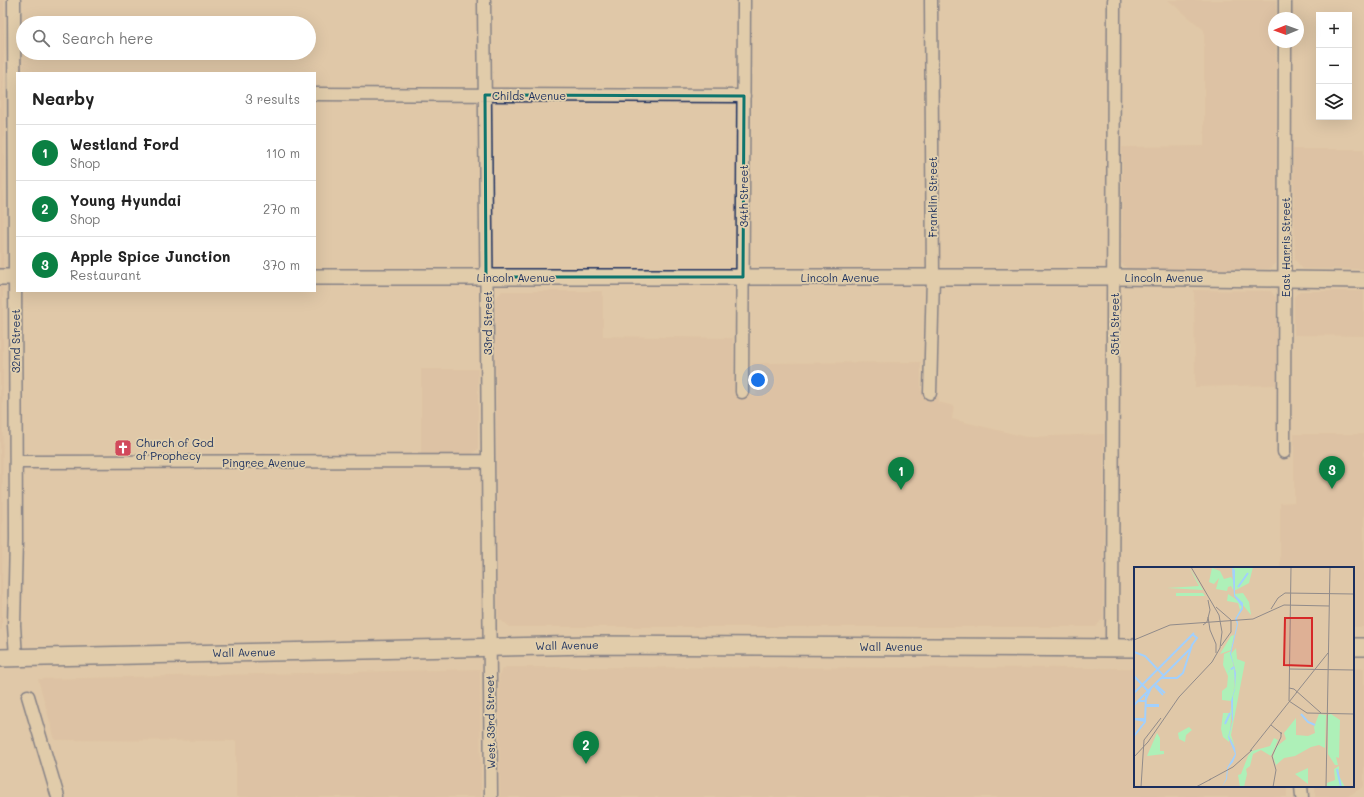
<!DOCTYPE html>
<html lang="en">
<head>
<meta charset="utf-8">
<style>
	:root { --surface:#fff; --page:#f2f2f2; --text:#222; --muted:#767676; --line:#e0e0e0; --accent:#0b8043 }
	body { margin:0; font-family:Mali,sans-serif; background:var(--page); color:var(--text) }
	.controls { position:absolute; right:12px; top:12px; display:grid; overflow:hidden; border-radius:0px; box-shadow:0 4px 16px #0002 }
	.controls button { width:36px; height:36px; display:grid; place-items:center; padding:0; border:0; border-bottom:1px solid var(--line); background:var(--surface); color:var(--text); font:20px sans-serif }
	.compass { position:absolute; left:1268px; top:12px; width:36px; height:36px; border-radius:50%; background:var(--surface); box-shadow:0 4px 16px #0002; rotate:269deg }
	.you { position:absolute; left:758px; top:380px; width:14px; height:14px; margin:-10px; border:3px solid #fff; border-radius:50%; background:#1a73e8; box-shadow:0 0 0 6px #1a73e833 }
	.badge { display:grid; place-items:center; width:26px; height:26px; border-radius:50%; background:var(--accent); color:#fff; font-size:13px; font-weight:700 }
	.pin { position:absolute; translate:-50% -33px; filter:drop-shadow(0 1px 2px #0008) }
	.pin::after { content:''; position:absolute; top:21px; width:14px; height:12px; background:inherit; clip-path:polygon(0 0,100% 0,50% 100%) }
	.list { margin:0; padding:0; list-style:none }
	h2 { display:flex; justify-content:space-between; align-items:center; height:52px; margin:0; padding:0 16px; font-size:17px }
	h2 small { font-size:13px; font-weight:400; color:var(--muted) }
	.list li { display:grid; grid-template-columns:26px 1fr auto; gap:12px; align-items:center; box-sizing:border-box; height:56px; padding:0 16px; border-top:1px solid var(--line) }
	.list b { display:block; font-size:15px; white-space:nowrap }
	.list p { margin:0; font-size:13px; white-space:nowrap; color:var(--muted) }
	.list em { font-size:13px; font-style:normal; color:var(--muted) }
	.icon { flex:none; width:22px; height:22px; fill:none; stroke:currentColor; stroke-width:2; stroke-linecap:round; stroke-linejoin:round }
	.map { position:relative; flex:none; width:1364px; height:797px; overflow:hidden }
	.search { position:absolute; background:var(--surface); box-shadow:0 4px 16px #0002; left:16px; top:16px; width:300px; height:44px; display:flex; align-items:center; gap:10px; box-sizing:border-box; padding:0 14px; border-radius:22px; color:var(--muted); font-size:15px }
	.panel { position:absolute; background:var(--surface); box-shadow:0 4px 16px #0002; left:16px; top:72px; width:300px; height:220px; border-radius:0px }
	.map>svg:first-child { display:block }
	.built { fill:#dabb9f }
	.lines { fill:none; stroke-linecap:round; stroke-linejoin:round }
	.minor-casing { stroke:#1b2f5e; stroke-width:15 }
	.tertiary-casing { stroke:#1b2f5e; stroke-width:18 }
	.secondary-casing { stroke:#1b2f5e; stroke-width:20 }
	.minor { stroke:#e2d0ae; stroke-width:12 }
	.tertiary { stroke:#e2d0ae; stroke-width:15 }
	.secondary { stroke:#e2d0ae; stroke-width:17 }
	.marked { fill:none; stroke:#0f766e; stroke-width:3; stroke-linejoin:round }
	.labels { text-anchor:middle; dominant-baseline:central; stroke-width:3.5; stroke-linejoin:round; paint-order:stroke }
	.street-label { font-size:11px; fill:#1b2f5e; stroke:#e2d0ae }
	.poi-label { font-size:11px; fill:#1b2f5e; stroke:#e2d0ae; text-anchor:start }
	.inset-river { fill:none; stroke:#a2d0fd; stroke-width:2 }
	.inset-road { fill:none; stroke:#918b8a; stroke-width:1 }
	.view { fill:#d62828; fill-opacity:0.15; stroke:#d62828; stroke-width:2 }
	.inset-edge { fill:none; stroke:#1b2f5e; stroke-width:2 }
</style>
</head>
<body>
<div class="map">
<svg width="1364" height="797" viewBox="0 0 1364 797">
	<rect width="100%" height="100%" fill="#e0c8a8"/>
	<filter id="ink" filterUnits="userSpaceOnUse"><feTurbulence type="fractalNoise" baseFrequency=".025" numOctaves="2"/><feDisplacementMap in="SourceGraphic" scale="8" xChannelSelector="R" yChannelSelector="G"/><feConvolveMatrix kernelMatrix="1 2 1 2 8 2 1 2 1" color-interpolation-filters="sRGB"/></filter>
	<g filter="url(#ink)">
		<path class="built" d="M 0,0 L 4,0 L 2,630 L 0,630 Z
			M 1168,0 L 1276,0 L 1276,18 L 1274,18 L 1274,42 L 1276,42 L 1277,256 L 1276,263 L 1270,269 L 1128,269 L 1121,263 L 1122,255 L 1122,147 L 1204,146 L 1204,30 Z
			M 1293,149 L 1364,149 L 1364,269 L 1303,269 L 1295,260 Z
			M 1194,290 L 1271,291 L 1276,298 L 1276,385 L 1195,387 Z
			M 502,291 L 603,291 L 603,336 L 733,338 L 734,395 L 757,395 L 752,375 L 752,363 L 921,362 L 921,390 L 939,397 L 938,402 L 954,406 L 952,419 L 1026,437 L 1104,434 L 1103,618 L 1096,627 L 509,627 L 498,618 L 495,299 Z
			M 1300,291 L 1364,291 L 1364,336 L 1294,335 L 1294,297 Z
			M 421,369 L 478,369 L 478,449 L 471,455 L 421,455 Z
			M 1294,434 L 1364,434 L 1364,627 L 1353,627 L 1353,568 L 1280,568 L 1280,503 L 1294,502 Z
			M 506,667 L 1135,668 L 1135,786 L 1287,786 L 1287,797 L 500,797 L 499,676 L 501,671 Z
			M 1353,668 L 1364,668 L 1364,786 L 1347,797 L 1315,797 L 1315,786 L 1353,786 Z
			M 480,669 L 481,797 L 236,797 L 236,741 L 55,740 L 38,679 Z"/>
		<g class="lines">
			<g class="minor-casing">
				<path id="minor" d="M 14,0 L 16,540 L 14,625 L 16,658
					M 484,0 L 491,797
					M 1285,18 L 1285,0
					M 315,94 L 744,96
					M 742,392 L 744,0
					M 930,393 L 933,277 L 931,0
					M 1284,452 L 1285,42
					M 16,462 L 488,461
					M 1112,648 L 1114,0
					M 28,696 L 58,797
					M 1301,786 L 1302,797"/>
			</g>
			<g class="tertiary-casing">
				<path id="tertiary" d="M 0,277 L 17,277
					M 315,277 L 1114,277 L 1364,280"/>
			</g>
			<g class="secondary-casing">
				<path id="secondary" d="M 1353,647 L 1364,647
					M 0,658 L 590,645 L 1135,648"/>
			</g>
			<use href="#minor" class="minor"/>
			<use href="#tertiary" class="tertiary"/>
			<use href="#secondary" class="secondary"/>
		</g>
	</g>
	<path d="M0 0H1364V797H0ZM 485,95 L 744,96 L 743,277 L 486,277 Z" fill="#e0c8a8" fill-opacity=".55" fill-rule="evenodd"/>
	<path class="marked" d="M 485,95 L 744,96 L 743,277 L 486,277 Z"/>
	<defs>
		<g id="church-square" transform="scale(0.9)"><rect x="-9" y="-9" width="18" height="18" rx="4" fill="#d1495b" stroke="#e2d0ae"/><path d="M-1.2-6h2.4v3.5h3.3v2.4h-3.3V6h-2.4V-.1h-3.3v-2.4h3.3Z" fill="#fff"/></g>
	</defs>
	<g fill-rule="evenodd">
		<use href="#church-square" x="123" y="448"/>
	</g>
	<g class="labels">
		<g class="street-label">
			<text x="529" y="95">Childs Avenue</text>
			<text transform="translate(743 196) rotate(-90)">34th Street</text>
			<text transform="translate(932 197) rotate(-90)">Franklin Street</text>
			<text transform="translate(1285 247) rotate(-90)">East Harris Street</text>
			<text x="516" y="277">Lincoln Avenue</text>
			<text x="840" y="277">Lincoln Avenue</text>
			<text x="1164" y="277">Lincoln Avenue</text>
			<text transform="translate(487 323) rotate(-90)">33rd Street</text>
			<text transform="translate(1114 324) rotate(-90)">35th Street</text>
			<text transform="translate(15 341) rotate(-90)">32nd Street</text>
			<text x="264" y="462">Pingree Avenue</text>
			<text transform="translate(567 645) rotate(-1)">Wall Avenue</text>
			<text x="891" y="646">Wall Avenue</text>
			<text transform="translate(244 652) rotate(-1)">Wall Avenue</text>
			<text transform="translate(490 722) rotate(-91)">West 33rd Street</text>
		</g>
		<g class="poi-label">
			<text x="136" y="442">Church of God<tspan x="136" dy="13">of Prophecy</tspan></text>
		</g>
	</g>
	<g transform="translate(1134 567)">
		<rect width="220" height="220" fill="#e0c8a8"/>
		<path d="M 55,0 L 69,23 L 33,21 L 65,19 ZM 98,0 L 100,9 L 99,23 L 97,19 L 94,20 L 93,24 L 82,22 L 85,11 L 80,17 L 75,15 L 78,1 L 86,4 L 90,12 L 97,10 L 99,13 ZM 99,0 L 119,0 L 115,16 L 102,23 L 100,23 ZM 42,26 L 69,26 L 71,29 L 42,29 ZM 109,26 L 115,35 L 117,48 L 100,27 ZM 94,27 L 106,35 L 108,41 L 101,52 L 106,43 L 104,36 L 93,34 ZM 100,68 L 97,83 L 86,87 L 97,69 ZM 102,81 L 103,92 L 111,95 L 97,168 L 101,180 L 95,169 L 99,152 L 99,129 L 102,106 L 97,87 ZM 97,84 L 101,108 L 95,175 L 89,170 L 87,162 L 89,146 L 96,146 L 97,141 L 97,134 L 88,133 L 88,124 L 93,120 L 94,109 L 89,98 L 90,87 ZM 185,147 L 192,148 L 191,181 L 185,178 L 177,180 L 161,189 L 150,191 L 142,198 L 139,190 L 142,180 L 152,172 L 150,166 L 162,151 L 162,168 L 174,169 L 181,166 L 180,160 ZM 197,147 L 206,153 L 205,191 L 202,190 L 204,198 L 201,198 L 194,187 L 194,148 ZM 55,160 L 58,163 L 52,168 L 51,175 L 45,172 L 44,166 ZM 23,166 L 26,171 L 26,184 L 30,184 L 30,187 L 13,189 ZM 140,171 L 144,173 L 137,189 L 127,183 L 119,187 L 116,199 L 112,202 L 113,207 L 110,220 L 106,220 L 104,208 L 107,207 L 114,189 L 118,184 L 136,179 ZM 205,199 L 205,209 L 211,220 L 193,220 L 193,216 L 201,213 L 200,202 ZM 174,201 L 174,217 L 161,207 Z" fill="#aef0b8"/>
		<path d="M 98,0 L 101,3 L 101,28 L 109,36 L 109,42 L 103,51 L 104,57 L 97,87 L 102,106 L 101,123 L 99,129 L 99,152 L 95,169 L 101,181 L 102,188 L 99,195 L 94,201 L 93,212 L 88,220 L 92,212 L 93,201 L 101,187 L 94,170 L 98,155 L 97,134 L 101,121 L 100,101 L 98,103 L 96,102 L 95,105 L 94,106 L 96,102 L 100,99 L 96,87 L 103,57 L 101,52 L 108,40 L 100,29 Z" fill="#a2d0fd"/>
		<path class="inset-river" d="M 104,20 L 114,6M 0,85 L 11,89 L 29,108M 0,109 L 14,124M 27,111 L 43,111 L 49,106 L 58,78 L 63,71 L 58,67M 22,118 L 31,126M 21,119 L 29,128M 0,126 L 60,66M 5,134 L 11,134 L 17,121M 0,138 L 57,81M 12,138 L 25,138M 12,139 L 25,139M 167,147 L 174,155 L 181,158M 11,154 L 0,152 L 12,152M 91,157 L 96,146M 0,169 L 11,155 L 12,128M 203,202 L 207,220"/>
		<path class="inset-road" d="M 157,0 L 155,134 L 173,146 L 220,147M 82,40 L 97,53 L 97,65 L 87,79M 137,42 L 144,31 L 151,26 L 220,27M 74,50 L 76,63 L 82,77 L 82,86M 69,58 L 73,55 L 76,43 L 74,33M 0,73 L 36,58 L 119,52 L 150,38 L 195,39M 155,102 L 220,103M 155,121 L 160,122 L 187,146M 162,126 L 194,86M 137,158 L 148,167M 116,184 L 163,125M 0,190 L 14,175 L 45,130 L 78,95 L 86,81 L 88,65 L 85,48 L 57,0M 75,213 L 99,200 L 118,183M 7,220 L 10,173 L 27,151M 62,220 L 77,212M 139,220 L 142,203 L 138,189 L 147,170 L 147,165M 192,220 L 196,0"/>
		<path class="view" d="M 151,51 L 178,51 L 178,99 L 150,98 Z"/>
		<rect width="220" height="220" class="inset-edge"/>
	</g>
</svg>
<div class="controls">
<button>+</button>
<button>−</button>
<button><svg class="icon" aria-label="layers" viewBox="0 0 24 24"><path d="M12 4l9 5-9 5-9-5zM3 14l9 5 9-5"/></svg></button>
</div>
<svg class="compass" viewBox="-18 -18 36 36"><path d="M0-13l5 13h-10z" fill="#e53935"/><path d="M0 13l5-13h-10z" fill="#767676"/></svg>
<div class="you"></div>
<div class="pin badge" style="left:901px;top:490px">1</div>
<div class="pin badge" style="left:586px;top:764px">2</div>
<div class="pin badge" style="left:1332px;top:489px">3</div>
<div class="search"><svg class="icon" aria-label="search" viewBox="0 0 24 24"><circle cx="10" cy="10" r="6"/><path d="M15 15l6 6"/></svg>Search here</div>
<section class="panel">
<h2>Nearby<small>3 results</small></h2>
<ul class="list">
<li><span class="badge">1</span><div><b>Westland Ford</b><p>Shop</p></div><em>110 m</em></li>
<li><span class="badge">2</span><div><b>Young Hyundai</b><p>Shop</p></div><em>270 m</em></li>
<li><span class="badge">3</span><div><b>Apple Spice Junction</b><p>Restaurant</p></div><em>370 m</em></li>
</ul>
</section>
</div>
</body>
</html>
